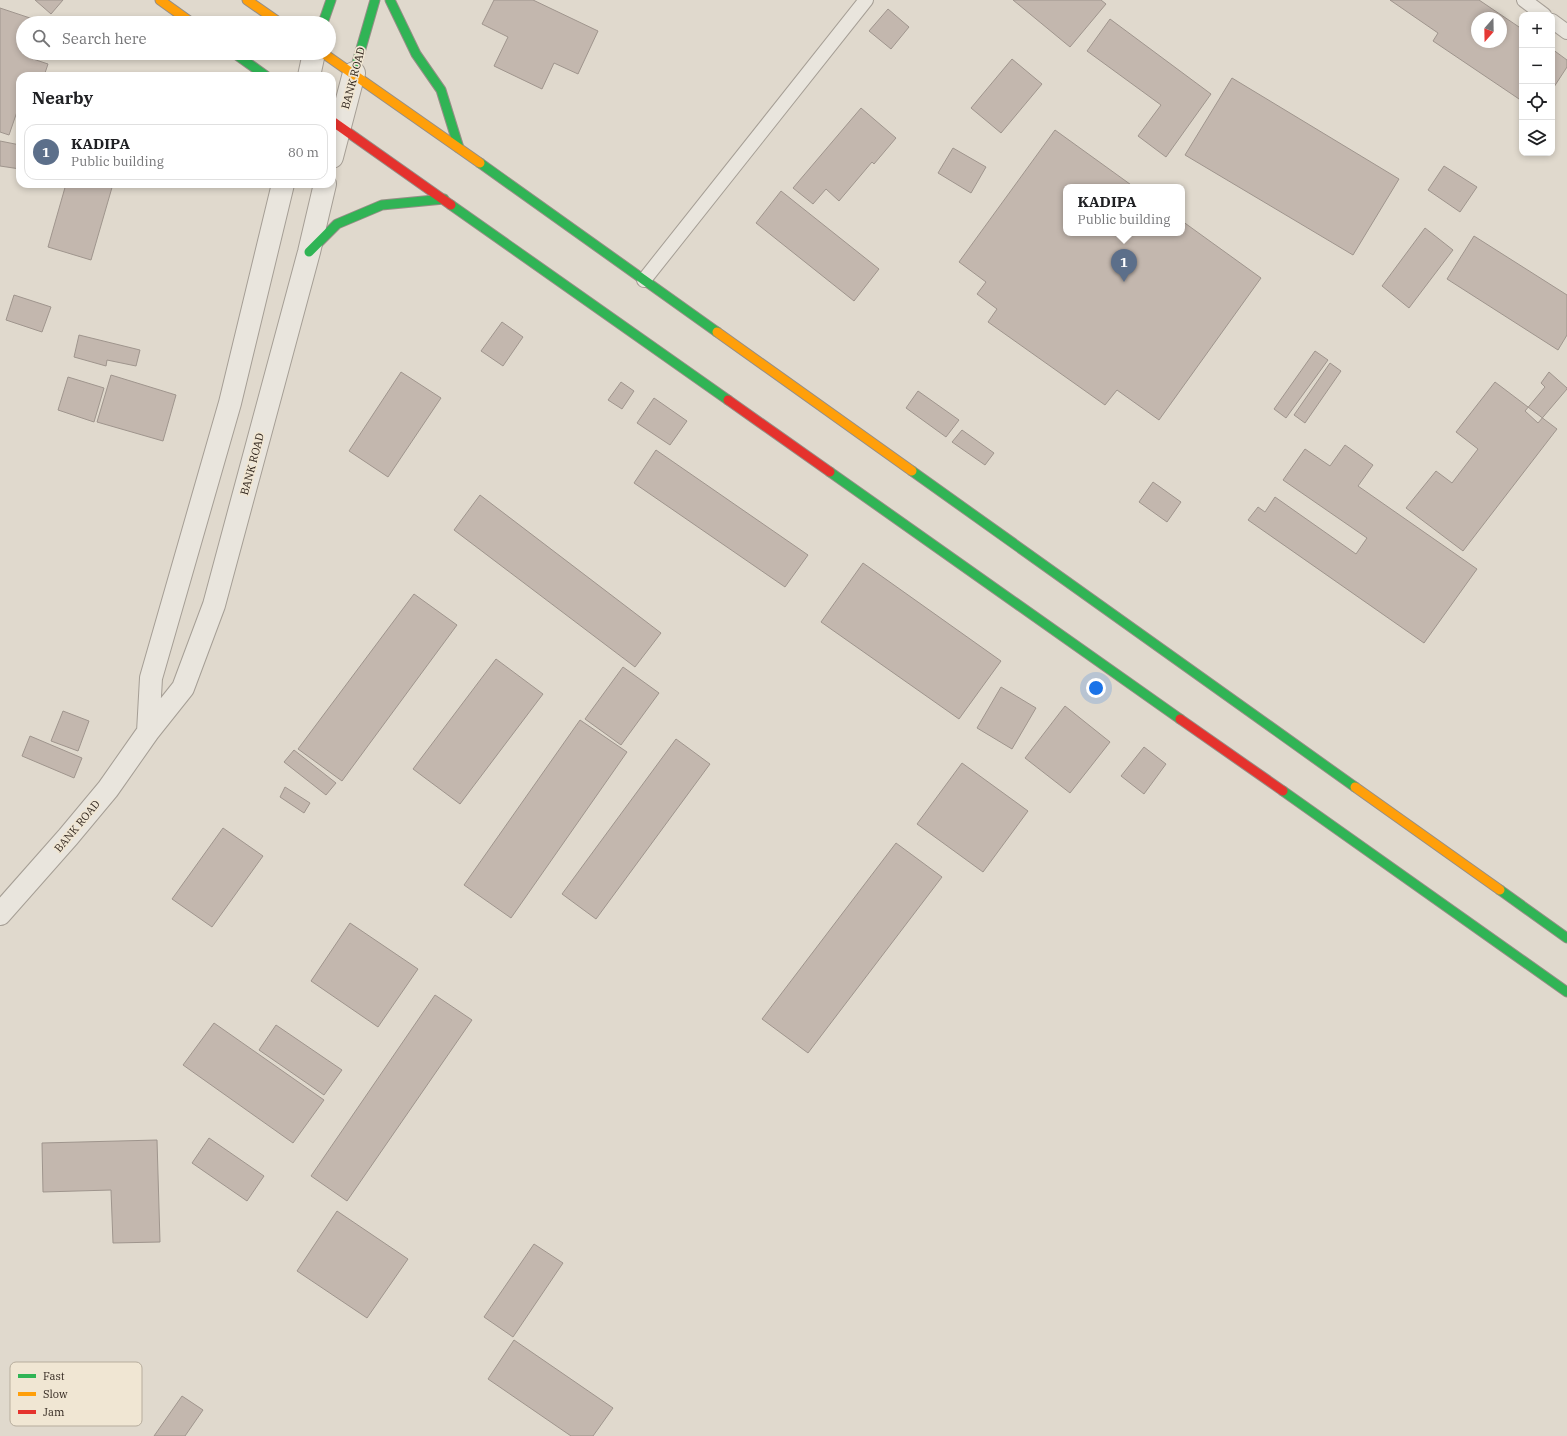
<!DOCTYPE html>
<html lang="en">
<head>
<meta charset="utf-8">
<style>
	:root { --surface:#fff; --page:#f6f6f6; --text:#202124; --muted:#757577; --line:#e0e0e0; --accent:#d93025 }
	body { margin:0; font-family:"IBM Plex Serif",serif; background:var(--page); color:var(--text) }
	.controls { position:absolute; right:12px; top:12px; display:grid; overflow:hidden; border-radius:8px; box-shadow:0 2px 6px #0003 }
	.controls button { width:36px; height:36px; display:grid; place-items:center; padding:0; border:0; border-bottom:1px solid var(--line); background:var(--surface); color:var(--text); font:20px sans-serif }
	.compass { position:absolute; left:1471px; top:12px; width:36px; height:36px; border-radius:50%; background:var(--surface); box-shadow:0 2px 6px #0003; rotate:200deg }
	.you { position:absolute; left:1096px; top:688px; width:14px; height:14px; margin:-10px; border:3px solid #fff; border-radius:50%; background:#1a73e8; box-shadow:0 0 0 6px #1a73e833 }
	.badge { display:grid; place-items:center; width:26px; height:26px; border-radius:50%; background:var(--accent); color:#fff; font-size:13px; font-weight:700 }
	.pin { position:absolute; translate:-50% -33px; filter:drop-shadow(0 1px 2px #0008) }
	.pin::after { content:''; position:absolute; top:21px; width:14px; height:12px; background:inherit; clip-path:polygon(0 0,100% 0,50% 100%) }
	.popup { position:absolute; left:1063px; top:184px; width:122px; height:52px; box-sizing:border-box; display:grid; place-content:center; border-radius:8px; background:var(--surface); filter:drop-shadow(0 1px 3px #0005); font-size:13px; white-space:nowrap; color:var(--muted) }
	.popup b { font-size:15px; color:var(--text) }
	.popup::after { content:''; position:absolute; left:50%; top:100%; margin-left:-8px; border:8px solid transparent; border-top-color:var(--surface) }
	.list { margin:0; padding:0; list-style:none }
	h2 { display:flex; justify-content:space-between; align-items:center; height:52px; margin:0; padding:0 16px; font-size:17px }
	h2 small { font-size:13px; font-weight:400; color:var(--muted) }
	.list li { display:grid; grid-template-columns:26px 1fr auto; gap:12px; align-items:center; box-sizing:border-box; height:56px; margin:0 8px 8px; padding:0 8px; border:1px solid var(--line); border-radius:12px }
	.list b { display:block; font-size:15px; white-space:nowrap }
	.list p { margin:0; font-size:13px; white-space:nowrap; color:var(--muted) }
	.list em { font-size:13px; font-style:normal; color:var(--muted) }
	.icon { flex:none; width:22px; height:22px; fill:none; stroke:currentColor; stroke-width:2; stroke-linecap:round; stroke-linejoin:round }
	.map { position:relative; flex:none; width:1567px; height:1436px; overflow:hidden }
	.search { position:absolute; background:var(--surface); box-shadow:0 2px 6px #0003; left:16px; top:16px; width:320px; height:44px; display:flex; align-items:center; gap:10px; box-sizing:border-box; padding:0 14px; border-radius:22px; color:var(--muted); font-size:15px }
	.panel { position:absolute; background:var(--surface); box-shadow:0 2px 6px #0003; left:16px; top:72px; width:320px; height:116px; border-radius:12px }
	.map>svg:first-child { display:block }
	.building { fill:#c3b7ae; stroke:#9f958d; fill-rule:evenodd }
	.lines { fill:none; stroke-linecap:round; stroke-linejoin:round }
	.lane-casing { stroke:#a59e95; stroke-width:16 }
	.street-casing { stroke:#a59e95; stroke-width:24 }
	.fast-casing { stroke:#958e86; stroke-width:11 }
	.slow-casing { stroke:#958e86; stroke-width:11 }
	.jam-casing { stroke:#958e86; stroke-width:11 }
	.lane { stroke:#e9e5dd; stroke-width:14 }
	.street { stroke:#e9e5dd; stroke-width:22 }
	.fast { stroke:#30b455; stroke-width:9 }
	.slow { stroke:#ff9f0a; stroke-width:9 }
	.jam { stroke:#e5322d; stroke-width:9 }
	.labels { text-anchor:middle; dominant-baseline:central; stroke-width:3.5; stroke-linejoin:round; paint-order:stroke }
	.street-label { font-size:11px; fill:#32271f; stroke:#f0e6d3 }
	.key { fill:#f0e6d3; stroke:#b7ad9d; stroke-width:1 }
	.key-label { font-size:11px; fill:#32271f }
</style>
</head>
<body>
<div class="map">
<svg width="1567" height="1436" viewBox="0 0 1567 1436">
	<rect width="100%" height="100%" fill="#e0d9cd"/>
	<path class="building" d="M 35,0 L 63,0 L 51,14 Z
		M 494,0 L 533,0 L 598,31 L 578,74 L 554,63 L 542,89 L 494,66 L 508,37 L 482,24 Z
		M 1013,0 L 1101,0 L 1106,4 L 1070,47 Z
		M 1390,0 L 1479,0 L 1522,29 L 1522,101 L 1433,41 L 1438,33 ZM 1477,18 L 1501,18 L 1501,42 L 1477,42 Z
		M 0,8 L 42,22 L 23,23 L 23,53 L 32,53 L 30,58 L 48,64 L 44,76 L 20,76 L 20,103 L 9,135 L 0,132 Z
		M 888,9 L 909,27 L 891,49 L 869,31 Z
		M 1110,19 L 1211,94 L 1166,157 L 1138,136 L 1161,105 L 1087,51 Z
		M 1552,49 L 1567,60 L 1567,67 L 1552,90 Z
		M 1012,59 L 1042,84 L 1001,133 L 971,108 Z
		M 1232,78 L 1399,179 L 1353,255 L 1185,155 Z
		M 861,108 L 896,138 L 874,164 L 872,162 L 839,201 L 826,189 L 813,204 L 793,188 Z
		M 1055,130 L 1134,187 L 1066,187 L 1066,233 L 1182,233 L 1182,221 L 1261,278 L 1159,420 L 1117,390 L 1105,405 L 988,322 L 997,309 L 977,294 L 986,282 L 959,262 Z
		M 0,141 L 20,145 L 20,169 L 0,166 Z
		M 953,148 L 986,167 L 971,193 L 938,173 Z
		M 1444,166 L 1477,187 L 1460,212 L 1428,190 Z
		M 66,184 L 113,184 L 91,260 L 48,247 Z
		M 781,191 L 879,269 L 854,301 L 756,223 Z
		M 1425,228 L 1453,250 L 1409,308 L 1382,286 Z
		M 1474,236 L 1567,295 L 1567,335 L 1558,350 L 1447,279 Z
		M 14,295 L 51,307 L 42,332 L 6,320 Z
		M 502,322 L 523,337 L 503,366 L 481,351 Z
		M 79,335 L 140,350 L 136,366 L 107,360 L 106,366 L 74,357 Z
		M 1315,351 L 1328,360 L 1286,418 L 1274,409 Z
		M 1330,363 L 1341,371 L 1305,423 L 1294,415 Z
		M 401,372 L 441,398 L 388,477 L 349,451 Z
		M 1549,372 L 1567,388 L 1567,389 L 1538,423 L 1525,411 L 1545,387 L 1541,383 Z
		M 111,375 L 176,395 L 163,441 L 97,422 Z
		M 68,377 L 104,388 L 94,422 L 58,410 Z
		M 621,382 L 634,391 L 622,409 L 608,400 Z
		M 1495,382 L 1557,429 L 1463,551 L 1406,508 L 1436,471 L 1452,483 L 1478,449 L 1456,432 Z
		M 918,391 L 959,420 L 946,437 L 906,408 Z
		M 654,398 L 687,421 L 670,445 L 637,423 Z
		M 962,430 L 994,453 L 985,465 L 952,442 Z
		M 1345,445 L 1373,465 L 1358,486 L 1477,569 L 1424,643 L 1248,520 L 1258,507 L 1265,512 L 1275,497 L 1356,554 L 1367,538 L 1283,480 L 1305,449 L 1330,466 Z
		M 656,450 L 808,555 L 785,587 L 634,483 Z
		M 1153,482 L 1181,502 L 1167,522 L 1139,502 Z
		M 480,495 L 661,633 L 635,667 L 454,530 Z
		M 863,563 L 1001,661 L 959,719 L 821,622 Z
		M 414,594 L 457,625 L 342,781 L 298,749 Z
		M 496,659 L 543,694 L 460,804 L 413,769 Z
		M 623,667 L 659,693 L 621,745 L 585,719 Z
		M 1001,687 L 1036,708 L 1012,749 L 977,728 Z
		M 1065,706 L 1110,742 L 1070,793 L 1025,758 Z
		M 63,711 L 89,721 L 78,751 L 51,741 Z
		M 580,720 L 627,752 L 511,918 L 464,885 Z
		M 30,736 L 82,758 L 74,778 L 22,756 Z
		M 676,739 L 710,764 L 596,919 L 562,894 Z
		M 1144,747 L 1166,764 L 1144,794 L 1121,776 Z
		M 294,750 L 336,783 L 326,795 L 284,762 Z
		M 962,763 L 1028,811 L 983,872 L 917,824 Z
		M 285,787 L 310,803 L 304,813 L 280,797 Z
		M 223,828 L 263,856 L 212,927 L 172,899 Z
		M 896,843 L 942,877 L 808,1053 L 762,1019 Z
		M 350,923 L 418,969 L 378,1027 L 311,981 Z
		M 435,995 L 472,1020 L 347,1201 L 311,1176 Z
		M 214,1023 L 324,1100 L 293,1143 L 183,1065 Z
		M 276,1025 L 342,1070 L 324,1095 L 259,1050 Z
		M 209,1138 L 264,1176 L 247,1201 L 192,1163 Z
		M 157,1140 L 160,1242 L 113,1243 L 111,1190 L 43,1192 L 42,1143 Z
		M 337,1211 L 408,1259 L 367,1318 L 297,1271 Z
		M 534,1244 L 563,1263 L 513,1337 L 484,1317 Z
		M 514,1340 L 613,1408 L 593,1436 L 571,1436 L 488,1379 Z
		M 182,1396 L 203,1410 L 185,1436 L 154,1436 Z"/>
	<g class="lines">
		<g class="lane-casing">
			<path id="lane" d="M 1524,0 L 1544,15
				M 1552,21 L 1567,32
				M 644,280 L 866,0"/>
		</g>
		<g class="street-casing">
			<path id="street" d="M 309,76 L 314,53
				M 332,157 L 354,73
				M 148,732 L 151,678 L 230,403 L 283,184
				M 0,914 L 68,837 L 108,789 L 148,732 L 183,688 L 214,605 L 309,252 L 325,184"/>
		</g>
		<g class="fast-casing">
			<path id="fast" d="M 390,0 L 416,54 L 441,90 L 459,148
				M 323,23 L 331,0
				M 234,53 L 266,76
				M 354,73 L 375,0
				M 480,163 L 717,332
				M 451,205 L 728,400
				M 309,252 L 337,224 L 382,205 L 444,199
				M 912,471 L 1355,787
				M 830,472 L 1180,719
				M 1283,791 L 1567,992
				M 1500,890 L 1567,938"/>
		</g>
		<g class="slow-casing">
			<path id="slow" d="M 160,0 L 192,23
				M 247,0 L 280,23
				M 323,53 L 480,163
				M 717,332 L 912,471
				M 1355,787 L 1500,890"/>
		</g>
		<g class="jam-casing">
			<path id="jam" d="M 332,121 L 451,205
				M 728,400 L 830,472
				M 1180,719 L 1283,791"/>
		</g>
		<use href="#lane" class="lane"/>
		<use href="#street" class="street"/>
		<use href="#fast" class="fast"/>
		<use href="#slow" class="slow"/>
		<use href="#jam" class="jam"/>
	</g>
	<g class="labels">
		<g class="street-label">
			<text transform="translate(353 78) rotate(-75)">BANK ROAD</text>
			<text transform="translate(252 464) rotate(-75)">BANK ROAD</text>
			<text transform="translate(77 826) rotate(-50)">BANK ROAD</text>
		</g>
	</g>
	<rect x="10" y="1362" width="132" height="64" rx="6" class="key"/>
	<rect x="18" y="1374" width="18" height="4" fill="#30b455"/>
	<rect x="18" y="1392" width="18" height="4" fill="#ff9f0a"/>
	<rect x="18" y="1410" width="18" height="4" fill="#e5322d"/>
	<g class="key-label">
		<text x="43" y="1380">Fast</text>
		<text x="43" y="1398">Slow</text>
		<text x="43" y="1416">Jam</text>
	</g>
</svg>
<div class="controls">
<button>+</button>
<button>−</button>
<button><svg class="icon" aria-label="locate" viewBox="0 0 24 24"><circle cx="12" cy="12" r="6"/><path d="M12 2v4M12 18v4M2 12h4M18 12h4"/></svg></button>
<button><svg class="icon" aria-label="layers" viewBox="0 0 24 24"><path d="M12 4l9 5-9 5-9-5zM3 14l9 5 9-5"/></svg></button>
</div>
<svg class="compass" viewBox="-18 -18 36 36"><path d="M0-13l5 13h-10z" fill="#e53935"/><path d="M0 13l5-13h-10z" fill="#757577"/></svg>
<div class="you"></div>
<div class="pin badge" style="left:1124px;top:282px;background:#5c6f8a">1</div>
<div class="popup"><b>KADIPA</b>Public building</div>
<div class="search"><svg class="icon" aria-label="search" viewBox="0 0 24 24"><circle cx="10" cy="10" r="6"/><path d="M15 15l6 6"/></svg>Search here</div>
<section class="panel">
<h2>Nearby<small></small></h2>
<ul class="list">
<li><span class="badge" style="background:#5c6f8a">1</span><div><b>KADIPA</b><p>Public building</p></div><em>80 m</em></li>
</ul>
</section>
</div>
</body>
</html>
